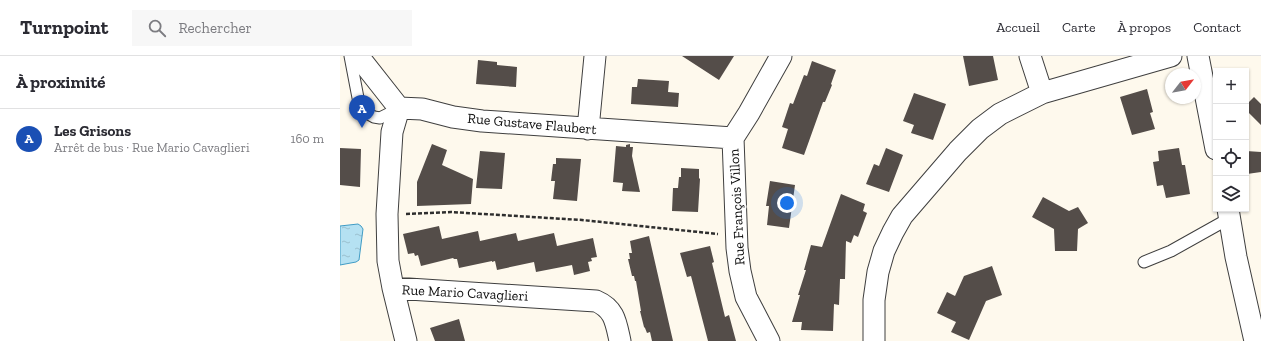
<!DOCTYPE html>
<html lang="fr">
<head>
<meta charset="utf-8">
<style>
	:root { --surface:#fff; --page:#f7f7f7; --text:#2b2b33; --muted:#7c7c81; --line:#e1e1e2; --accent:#db2777 }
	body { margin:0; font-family:"Zilla Slab",serif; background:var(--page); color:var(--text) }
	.controls { position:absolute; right:12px; top:12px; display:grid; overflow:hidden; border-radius:0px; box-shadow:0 1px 3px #0004 }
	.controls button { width:36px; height:36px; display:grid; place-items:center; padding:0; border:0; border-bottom:1px solid var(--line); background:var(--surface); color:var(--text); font:20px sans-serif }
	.compass { position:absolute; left:825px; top:12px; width:36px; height:36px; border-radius:50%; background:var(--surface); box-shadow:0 1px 3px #0004; rotate:59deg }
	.you { position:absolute; left:447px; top:147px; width:14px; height:14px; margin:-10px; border:3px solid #fff; border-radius:50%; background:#1a73e8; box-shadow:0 0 0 6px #1a73e833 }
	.badge { display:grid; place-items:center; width:26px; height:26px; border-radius:50%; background:var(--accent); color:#fff; font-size:13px; font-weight:700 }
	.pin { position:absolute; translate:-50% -33px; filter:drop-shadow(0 1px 2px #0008) }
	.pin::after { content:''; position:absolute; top:21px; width:14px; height:12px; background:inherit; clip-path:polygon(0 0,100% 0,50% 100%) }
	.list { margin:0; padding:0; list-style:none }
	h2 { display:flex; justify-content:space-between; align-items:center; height:52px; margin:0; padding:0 16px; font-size:17px }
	h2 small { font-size:13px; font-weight:400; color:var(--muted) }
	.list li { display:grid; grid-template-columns:26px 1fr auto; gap:12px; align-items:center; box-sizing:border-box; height:60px; padding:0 16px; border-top:1px solid var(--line) }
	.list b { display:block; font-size:15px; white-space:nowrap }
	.list p { margin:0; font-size:13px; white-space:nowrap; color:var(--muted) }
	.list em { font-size:13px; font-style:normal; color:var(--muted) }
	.icon { flex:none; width:22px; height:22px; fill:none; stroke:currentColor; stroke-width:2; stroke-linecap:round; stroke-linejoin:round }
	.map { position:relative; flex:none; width:921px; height:285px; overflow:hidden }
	header { display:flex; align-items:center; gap:24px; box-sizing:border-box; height:56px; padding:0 20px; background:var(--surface); border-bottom:1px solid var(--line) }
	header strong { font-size:19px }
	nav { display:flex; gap:22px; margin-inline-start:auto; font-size:14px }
	.search { width:280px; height:36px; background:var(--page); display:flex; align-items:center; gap:10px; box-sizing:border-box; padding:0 14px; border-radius:0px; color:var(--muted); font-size:15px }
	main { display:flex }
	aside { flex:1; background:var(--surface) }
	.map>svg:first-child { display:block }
	.water { fill:url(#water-ripples); stroke:#409cc5 }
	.building { fill:#544d49 }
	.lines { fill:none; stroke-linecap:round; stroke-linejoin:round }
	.lane-casing { stroke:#3f3f3f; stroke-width:13 }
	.street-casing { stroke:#3f3f3f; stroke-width:23 }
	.path { stroke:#2e2e2e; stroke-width:2.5; stroke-dasharray:4 2; stroke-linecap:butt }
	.lane { stroke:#fff; stroke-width:11 }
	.street { stroke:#fff; stroke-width:21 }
	.labels { text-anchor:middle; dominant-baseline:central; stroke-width:4; stroke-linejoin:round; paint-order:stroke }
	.street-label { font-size:14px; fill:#0c0c0c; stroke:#fff }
</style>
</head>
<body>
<header>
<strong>Turnpoint</strong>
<div class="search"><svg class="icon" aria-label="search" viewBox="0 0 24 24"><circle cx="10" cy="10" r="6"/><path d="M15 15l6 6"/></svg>Rechercher</div>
<nav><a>Accueil</a><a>Carte</a><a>À propos</a><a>Contact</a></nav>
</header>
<main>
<aside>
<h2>À proximité<small></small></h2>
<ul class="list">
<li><span class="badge" style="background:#1a4fb4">A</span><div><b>Les Grisons</b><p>Arrêt de bus · Rue Mario Cavaglieri</p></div><em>160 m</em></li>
</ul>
</aside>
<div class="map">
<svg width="921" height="285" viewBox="0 0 921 285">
	<defs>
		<pattern id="water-ripples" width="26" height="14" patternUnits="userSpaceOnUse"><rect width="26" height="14" fill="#b5e1f2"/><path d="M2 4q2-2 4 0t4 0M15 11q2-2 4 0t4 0" fill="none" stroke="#9ac0ce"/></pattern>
	</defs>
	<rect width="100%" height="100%" fill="#fef9ed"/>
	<path class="water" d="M 18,168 L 21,170 L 23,173 L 19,204 L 16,206 L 0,209 L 0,170 Z"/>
	<path class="building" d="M 342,0 L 394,0 L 379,24 Z
		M 623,0 L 653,0 L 658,24 L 629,30 Z
		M 138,4 L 157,6 L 157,9 L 177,11 L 176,31 L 136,28 Z
		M 472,5 L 496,14 L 491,28 L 492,29 L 485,46 L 483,46 L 464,99 L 442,92 L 448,73 L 442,71 L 450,47 L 453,48 L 464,19 L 467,20 Z
		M 298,23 L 329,25 L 328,36 L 339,37 L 338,51 L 291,48 L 292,31 L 297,31 Z
		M 807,33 L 813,56 L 810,57 L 815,73 L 792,79 L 780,41 Z
		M 574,37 L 606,48 L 593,84 L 571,77 L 574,69 L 563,65 Z
		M 914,41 L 921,48 L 921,69 L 906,54 L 906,49 Z
		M 92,88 L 107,94 L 102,109 L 133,123 L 131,148 L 77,150 L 77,126 Z
		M 290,88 L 290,91 L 293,91 L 292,100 L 300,136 L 282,135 L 283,127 L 273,126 L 276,90 L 286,91 L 286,89 Z
		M 0,92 L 21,93 L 20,131 L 0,129 Z
		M 546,92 L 563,99 L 549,136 L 526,128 L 534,108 L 539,110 Z
		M 839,92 L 842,109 L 845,109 L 850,138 L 826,142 L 823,129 L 817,130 L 813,106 L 819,105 L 818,95 Z
		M 140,95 L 165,97 L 162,133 L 136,132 Z
		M 906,95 L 921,96 L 921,116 L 907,118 Z
		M 216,102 L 241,103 L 237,145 L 213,143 L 215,125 L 211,125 L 213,108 L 216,108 Z
		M 341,112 L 359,113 L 359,122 L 360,123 L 358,156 L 332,155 L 333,132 L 338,132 L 339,121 L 341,121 Z
		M 430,125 L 455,129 L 449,172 L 427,169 L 429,150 L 426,150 Z
		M 501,138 L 525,148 L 523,155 L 527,157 L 518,181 L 514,179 L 511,187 L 506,185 L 505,223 L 500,223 L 499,249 L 494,248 L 493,275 L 461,274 L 462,266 L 452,266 L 460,239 L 458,239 L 466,214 L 464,214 L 471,189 L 482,191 Z
		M 703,141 L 729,155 L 738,151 L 748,167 L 738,173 L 737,195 L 715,195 L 714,173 L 692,161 Z
		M 99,170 L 102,183 L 138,175 L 140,185 L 176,177 L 178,185 L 214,177 L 217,190 L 253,182 L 257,201 L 251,202 L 252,205 L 248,206 L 250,215 L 234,219 L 232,209 L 196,216 L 194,206 L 157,214 L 155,205 L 152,206 L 152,205 L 119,212 L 117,203 L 114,203 L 113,202 L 81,210 L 78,199 L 75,200 L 74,197 L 68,198 L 63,178 Z
		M 309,180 L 330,272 L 333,285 L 312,285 L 310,276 L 307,277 L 305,272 L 304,271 L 300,255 L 301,255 L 296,225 L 295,225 L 294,220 L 292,220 L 288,203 L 290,203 L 289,197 L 292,197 L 290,185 Z
		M 370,190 L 374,206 L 372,207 L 385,261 L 389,259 L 396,285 L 368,285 L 351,220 L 347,221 L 340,197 Z
		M 652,210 L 662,239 L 646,245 L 629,284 L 611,276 L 616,266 L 597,257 L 607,236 L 615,240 L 624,220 Z
		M 119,263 L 125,285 L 95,285 L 90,272 Z"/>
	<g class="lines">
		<g class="lane-casing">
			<path id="lane" d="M 10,0 L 19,47 L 25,56 L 34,61 L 40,62 L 58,53
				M 804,206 L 831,195 L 890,162"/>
		</g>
		<g class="street-casing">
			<path id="street" d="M 18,0 L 59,52
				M 690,0 L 702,37
				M 858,0 L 876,93
				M 59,52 L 52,76 L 47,158 L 48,205 L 53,232 L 256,245 C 275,253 276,267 280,285
				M 59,52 L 82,53 L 113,61 L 142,65 L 393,82
				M 248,73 L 255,0
				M 888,153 L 896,201 L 915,285
				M 53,232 L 66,285
				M 429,285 L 406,241 L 400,215 L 397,192 L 393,82 L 409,57 L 441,0
				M 534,285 L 534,244 L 538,216 L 544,195 L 553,176 L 562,160 L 618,95 L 640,73 L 660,58 L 702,37 L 831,0"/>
		</g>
		<path class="path" d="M 66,158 L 111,156 L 242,164 L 378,178"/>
		<use href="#lane" class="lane"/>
		<use href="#street" class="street"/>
	</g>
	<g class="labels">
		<g class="street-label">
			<text transform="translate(192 68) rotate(5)">Rue Gustave Flaubert</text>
			<text transform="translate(397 151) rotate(-93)">Rue François Villon</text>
			<text transform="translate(125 237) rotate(3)">Rue Mario Cavaglieri</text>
		</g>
	</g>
</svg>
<div class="controls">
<button>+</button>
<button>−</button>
<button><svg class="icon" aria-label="locate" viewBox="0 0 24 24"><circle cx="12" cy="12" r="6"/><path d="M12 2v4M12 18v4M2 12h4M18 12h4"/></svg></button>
<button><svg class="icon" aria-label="layers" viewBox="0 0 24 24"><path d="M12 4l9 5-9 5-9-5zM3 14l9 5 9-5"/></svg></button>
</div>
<svg class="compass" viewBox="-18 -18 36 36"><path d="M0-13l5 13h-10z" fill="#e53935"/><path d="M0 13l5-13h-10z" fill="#7c7c81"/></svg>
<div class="you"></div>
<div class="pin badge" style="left:22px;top:72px;background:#1a4fb4">A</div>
</div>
</main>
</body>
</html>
